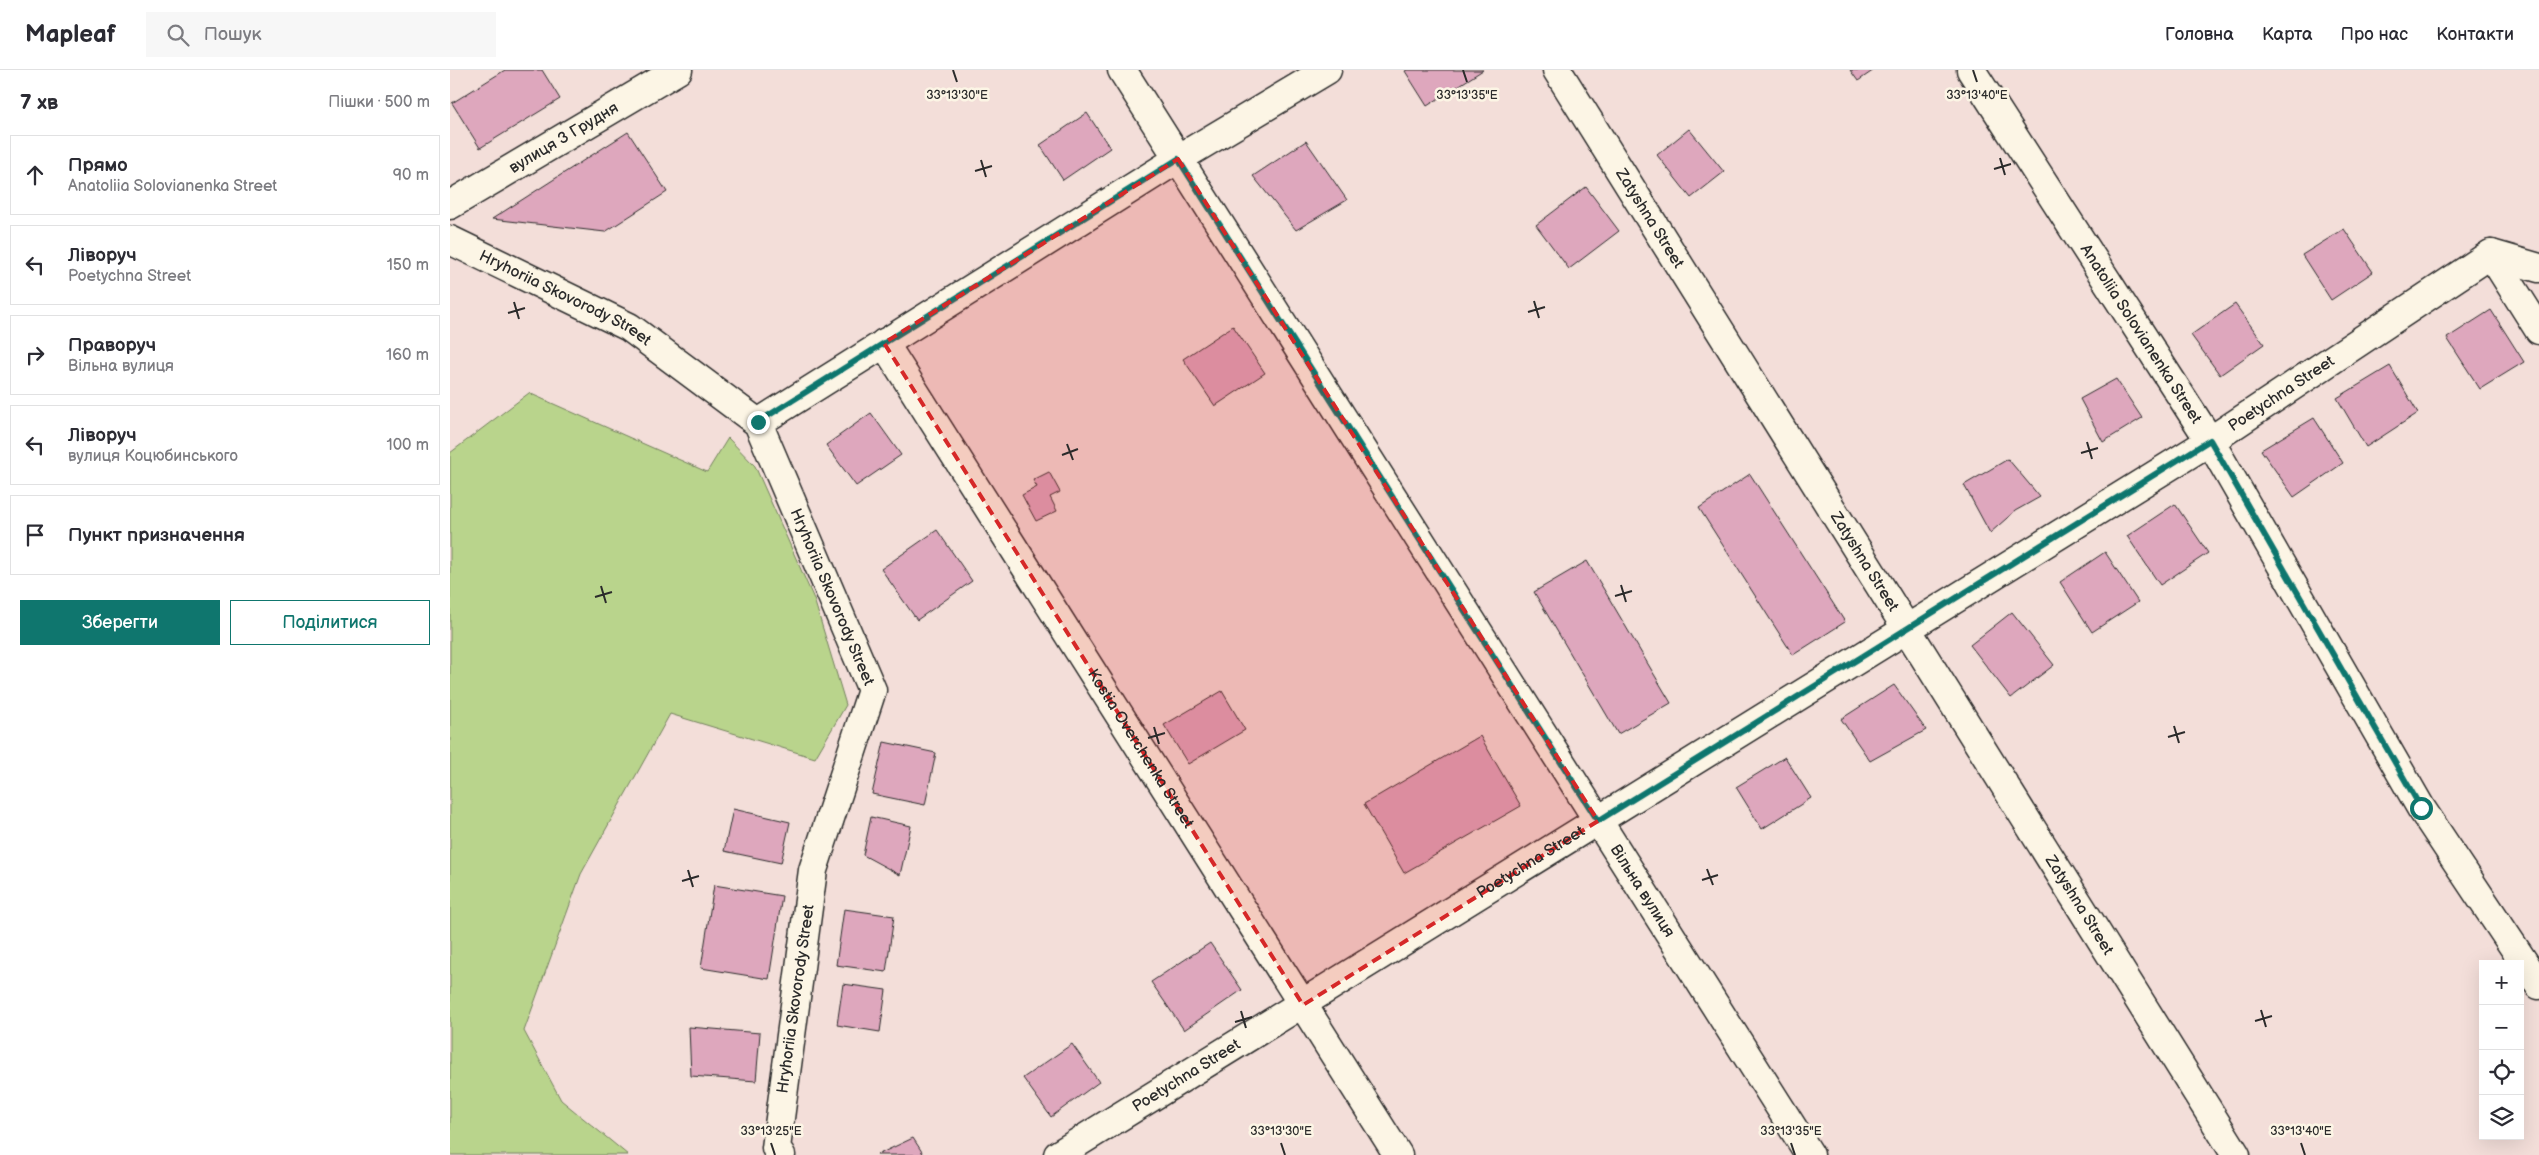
<!DOCTYPE html>
<html lang="uk">
<head>
<meta charset="utf-8">
<style>
	:root { --surface:#fff; --page:#f7f7f7; --text:#2b2b33; --muted:#7c7c81; --line:#e1e1e2; --accent:#0f766e }
	body { margin:0; font-family:"Balsamiq Sans",sans-serif; background:var(--page); color:var(--text) }
	.controls { position:absolute; right:15px; bottom:15px; display:grid; overflow:hidden; border-radius:0px; box-shadow:0 5px 20px #0002 }
	.controls button { width:45px; height:45px; display:grid; place-items:center; padding:0; border:0; border-bottom:1px solid var(--line); background:var(--surface); color:var(--text); font:25px sans-serif }
	.stop { position:absolute; width:15px; height:15px; margin:-11px; border:4px solid #0f766e; border-radius:50%; background:#fff }
	.stop.end { background:#0f766e; border-color:#fff; box-shadow:0 1px 5px #0008 }
	.list { margin:0; padding:0; list-style:none }
	h2 { display:flex; justify-content:space-between; align-items:center; height:65px; margin:0; padding:0 20px; font-size:21px }
	h2 small { font-size:16px; font-weight:400; color:var(--muted) }
	.list li { display:grid; grid-template-columns:32px 1fr auto; gap:15px; align-items:center; box-sizing:border-box; height:80px; margin:0 10px 10px; padding:0 10px; border:1px solid var(--line); border-radius:0px }
	.list b { display:block; font-size:19px; white-space:nowrap }
	.list p { margin:0; font-size:16px; white-space:nowrap; color:var(--muted) }
	.list em { font-size:16px; font-style:normal; color:var(--muted) }
	.actions { display:flex; gap:10px; padding:15px 20px }
	.actions a { flex:1; padding:11px 0; border:1px solid var(--accent); border-radius:0px; text-align:center; font-size:18px; color:var(--accent) }
	.actions .main { background:var(--accent); color:#fff }
	.icon { flex:none; width:28px; height:28px; fill:none; stroke:currentColor; stroke-width:2; stroke-linecap:round; stroke-linejoin:round }
	.map { position:relative; flex:none; width:2089px; height:1085px; overflow:hidden }
	header { display:flex; align-items:center; gap:30px; box-sizing:border-box; height:70px; padding:0 25px; background:var(--surface); border-bottom:1px solid var(--line) }
	header strong { font-size:24px }
	nav { display:flex; gap:28px; margin-inline-start:auto; font-size:18px }
	.search { width:350px; height:45px; background:var(--page); display:flex; align-items:center; gap:12px; box-sizing:border-box; padding:0 18px; border-radius:0px; color:var(--muted); font-size:19px }
	main { display:flex }
	aside { flex:1; background:var(--surface) }
	.map>svg:first-child { display:block }
	.green { fill:#b9d48c; stroke:#72805c }
	.building { fill:#dea7bd; stroke:#2b2b2b }
	.lines { fill:none; stroke-linecap:round; stroke-linejoin:round }
	.street-casing { stroke:#2b2b2b; stroke-width:31 }
	.street { stroke:#fcf5e5; stroke-width:28 }
	.route { stroke:#0f766e; stroke-width:6 }
	.marked { fill:#d62828; fill-opacity:0.2; stroke:#d62828; stroke-width:4; stroke-dasharray:10 6; stroke-linejoin:round }
	.ticks { fill:none; stroke:#2b2b2b; stroke-width:2 }
	.labels { text-anchor:middle; dominant-baseline:central; stroke-width:5; stroke-linejoin:round; paint-order:stroke }
	.street-label { font-size:16px; fill:#2b2b2b; stroke:#fcf5e5 }
	.ticks-label { font-size:12px; text-anchor:middle; fill:#2b2b2b; stroke:#fcf5e5; stroke-width:5; stroke-linejoin:round; paint-order:stroke }
</style>
</head>
<body>
<header>
<strong>Mapleaf</strong>
<div class="search"><svg class="icon" aria-label="search" viewBox="0 0 24 24"><circle cx="10" cy="10" r="6"/><path d="M15 15l6 6"/></svg>Пошук</div>
<nav><a>Головна</a><a>Карта</a><a>Про нас</a><a>Контакти</a></nav>
</header>
<main>
<aside>
<h2>7 хв<small>Пішки · 500 m</small></h2>
<ul class="list">
<li><svg class="icon" aria-label="ahead" viewBox="0 0 24 24"><path d="M12 20V5M6 11l6-6 6 6"/></svg><div><b>Прямо</b><p>Anatoliia Solovianenka Street</p></div><em>90 m</em></li>
<li><svg class="icon" aria-label="left" viewBox="0 0 24 24"><path d="M17 20v-9H6M10 6l-5 5 5 5"/></svg><div><b>Ліворуч</b><p>Poetychna Street</p></div><em>150 m</em></li>
<li><svg class="icon" aria-label="right" viewBox="0 0 24 24"><path d="M7 20v-9h11M14 6l5 5-5 5"/></svg><div><b>Праворуч</b><p>Вільна вулиця</p></div><em>160 m</em></li>
<li><svg class="icon" aria-label="left" viewBox="0 0 24 24"><path d="M17 20v-9H6M10 6l-5 5 5 5"/></svg><div><b>Ліворуч</b><p>вулиця Коцюбинського</p></div><em>100 m</em></li>
<li><svg class="icon" aria-label="arrive" viewBox="0 0 24 24"><path d="M6 21V4h12l-3 4 3 4H6"/></svg><div><b>Пункт призначення</b></div></li>
</ul>
<div class="actions"><a class="main">Зберегти</a><a>Поділитися</a></div>
</aside>
<div class="map">
<svg width="2089" height="1085" viewBox="0 0 2089 1085">
	<rect width="100%" height="100%" fill="#f3ded9"/>
	<filter id="ink" filterUnits="userSpaceOnUse"><feTurbulence type="fractalNoise" baseFrequency=".02" numOctaves="2"/><feDisplacementMap in="SourceGraphic" scale="10" xChannelSelector="R" yChannelSelector="G"/><feConvolveMatrix kernelMatrix="1 2 1 2 8 2 1 2 1" color-interpolation-filters="sRGB"/></filter>
	<g filter="url(#ink)">
		<path class="green" d="M 79,323 L 257,402 L 278,368 L 305,396 L 364,529 L 396,635 L 365,688 L 220,644 L 131,804 L 74,961 L 111,1030 L 178,1085 L 0,1085 L 0,383 Z"/>
		<path class="building" d="M 55,0 L 92,0 L 110,29 L 30,78 L 2,33 Z
			M 957,0 L 1033,0 L 977,36 L 955,1 Z
			M 1400,0 L 1424,0 L 1408,11 Z
			M 637,43 L 660,78 L 613,110 L 590,75 Z
			M 1239,59 L 1274,102 L 1241,128 L 1207,85 Z
			M 178,62 L 217,122 L 155,162 L 42,149 Z
			M 856,71 L 897,130 L 846,160 L 803,106 Z
			M 1136,117 L 1169,161 L 1119,199 L 1086,155 Z
			M 1894,159 L 1923,202 L 1881,230 L 1852,185 Z
			M 1785,234 L 1814,274 L 1770,305 L 1741,265 Z
			M 2041,240 L 2074,292 L 2030,319 L 1997,268 Z
			M 783,256 L 815,303 L 765,336 L 733,289 Z
			M 1940,296 L 1968,343 L 1916,377 L 1887,328 Z
			M 1666,309 L 1692,348 L 1653,372 L 1630,329 Z
			M 421,343 L 451,385 L 406,416 L 376,375 Z
			M 1864,348 L 1893,393 L 1844,427 L 1811,380 Z
			M 1558,389 L 1590,427 L 1565,441 L 1540,463 L 1514,415 Z
			M 599,402 L 610,422 L 600,427 L 607,441 L 586,451 L 572,425 L 587,417 L 583,410 Z
			M 1300,404 L 1395,552 L 1343,585 L 1249,438 Z
			M 1725,434 L 1758,483 L 1710,515 L 1677,466 Z
			M 487,460 L 522,511 L 467,550 L 431,499 Z
			M 1655,482 L 1688,532 L 1642,562 L 1610,512 Z
			M 1137,491 L 1221,633 L 1168,664 L 1084,522 Z
			M 1562,542 L 1604,595 L 1561,628 L 1520,575 Z
			M 1444,615 L 1476,660 L 1420,691 L 1391,649 Z
			M 772,621 L 795,660 L 738,694 L 714,655 Z
			M 1030,666 L 1071,736 L 954,803 L 914,734 Z
			M 434,672 L 486,683 L 475,735 L 422,724 Z
			M 1335,687 L 1361,728 L 1312,759 L 1286,717 Z
			M 283,739 L 340,752 L 331,793 L 274,781 Z
			M 421,747 L 461,756 L 450,805 L 413,785 Z
			M 264,815 L 332,826 L 319,909 L 251,898 Z
			M 394,839 L 444,846 L 436,902 L 386,895 Z
			M 760,873 L 792,920 L 734,960 L 701,912 Z
			M 393,914 L 436,920 L 430,962 L 387,955 Z
			M 239,957 L 310,963 L 306,1011 L 241,1006 Z
			M 622,974 L 649,1012 L 601,1047 L 573,1008 Z
			M 463,1068 L 474,1085 L 427,1085 Z"/>
		<g class="lines">
			<g class="street-casing">
				<g id="street">
					<path id="s1" d="M 672,0 L 1360,1085"/>
					<path id="s2" d="M 1107,0 L 1786,1085"/>
					<path id="s3" d="M 1521,0 L 1760,371 L 1971,738 L 2089,915"/>
					<path id="s4" d="M 0,135 L 228,0"/>
					<path id="s5" d="M 0,170 L 179,257 L 308,353 L 422,620 L 363,800 L 326,1078 L 331,1085"/>
					<path d="M 2041,184 L 2089,260"/>
					<path id="s6" d="M 434,273 L 948,1085"/>
					<path d="M 308,353 L 728,89 L 877,0"/>
					<path id="s7" d="M 608,1085 L 1760,371 L 2041,184 L 2089,198"/>
				</g>
			</g>
			<use href="#street" class="street"/>
		</g>
	</g>
	<g class="lines" filter="url(#ink)">
		<path class="route" d="M 308,352 L 728,89 L 1148,751 L 1760,370 L 1971,738"/>
	</g>
	<path class="marked" d="M 728,89 L 1148,751 L 853,935 L 434,273 Z"/>
	<path class="ticks" d="M 503,0 L 507,12M 1013,0 L 1017,12M 1523,0 L 1527,12M 1550,88 L 1555,105M 531,90 L 536,107M 1544,99 L 1561,94M 525,101 L 542,96M 1084,231 L 1089,248M 64,232 L 69,249M 1078,242 L 1095,237M 58,243 L 75,238M 1637,372 L 1642,389M 617,374 L 623,390M 1631,383 L 1648,378M 612,385 L 628,379M 1171,515 L 1176,532M 151,516 L 156,533M 1165,526 L 1182,521M 145,527 L 162,522M 1724,656 L 1729,673M 704,657 L 709,674M 1718,667 L 1735,662M 698,668 L 715,663M 1257,799 L 1263,815M 238,800 L 243,817M 1252,810 L 1268,805M 232,811 L 249,806M 1811,940 L 1816,957M 791,941 L 796,958M 1805,951 L 1822,946M 785,952 L 802,947M 321,1073 L 325,1085M 831,1073 L 835,1085M 1341,1073 L 1345,1085M 1851,1073 L 1855,1085"/>
	<g class="labels">
		<g class="street-label">
			<text stroke="none"><textPath href="#s4" startOffset="132">вулиця 3 Грудня</textPath></text>
			<text stroke="none"><textPath href="#s2" startOffset="175">Zatyshna Street</textPath></text>
			<text stroke="none"><textPath href="#s5" startOffset="129">Hryhoriia Skovorody Street</textPath></text>
			<text stroke="none"><textPath href="#s3" startOffset="314">Anatoliia Solovianenka Street</textPath></text>
			<text stroke="none"><textPath href="#s7" startOffset="1441">Poetychna Street</textPath></text>
			<text stroke="none"><textPath href="#s2" startOffset="580">Zatyshna Street</textPath></text>
			<text stroke="none"><textPath href="#s5" startOffset="549">Hryhoriia Skovorody Street</textPath></text>
			<text stroke="none"><textPath href="#s6" startOffset="480">Kostia Overchenka Street</textPath></text>
			<text stroke="none"><textPath href="#s7" startOffset="556">Poetychna Street</textPath></text>
			<text stroke="none"><textPath href="#s1" startOffset="972">Вільна вулиця</textPath></text>
			<text stroke="none"><textPath href="#s2" startOffset="985">Zatyshna Street</textPath></text>
			<text transform="translate(346 929) rotate(-82)">Hryhoriia Skovorody Street</text>
			<text stroke="none"><textPath href="#s7" startOffset="151">Poetychna Street</textPath></text>
		</g>
	</g>
	<g class="ticks-label">
		<text x="507" y="29">33°13'30"E</text>
		<text x="1017" y="29">33°13'35"E</text>
		<text x="1527" y="29">33°13'40"E</text>
		<text x="321" y="1065">33°13'25"E</text>
		<text x="831" y="1065">33°13'30"E</text>
		<text x="1341" y="1065">33°13'35"E</text>
		<text x="1851" y="1065">33°13'40"E</text>
	</g>
</svg>
<div class="controls">
<button>+</button>
<button>−</button>
<button><svg class="icon" aria-label="locate" viewBox="0 0 24 24"><circle cx="12" cy="12" r="6"/><path d="M12 2v4M12 18v4M2 12h4M18 12h4"/></svg></button>
<button><svg class="icon" aria-label="layers" viewBox="0 0 24 24"><path d="M12 4l9 5-9 5-9-5zM3 14l9 5 9-5"/></svg></button>
</div>
<div class="stop" style="left:1971px;top:738px"></div>
<div class="stop end" style="left:308px;top:352px"></div>
</div>
</main>
</body>
</html>
